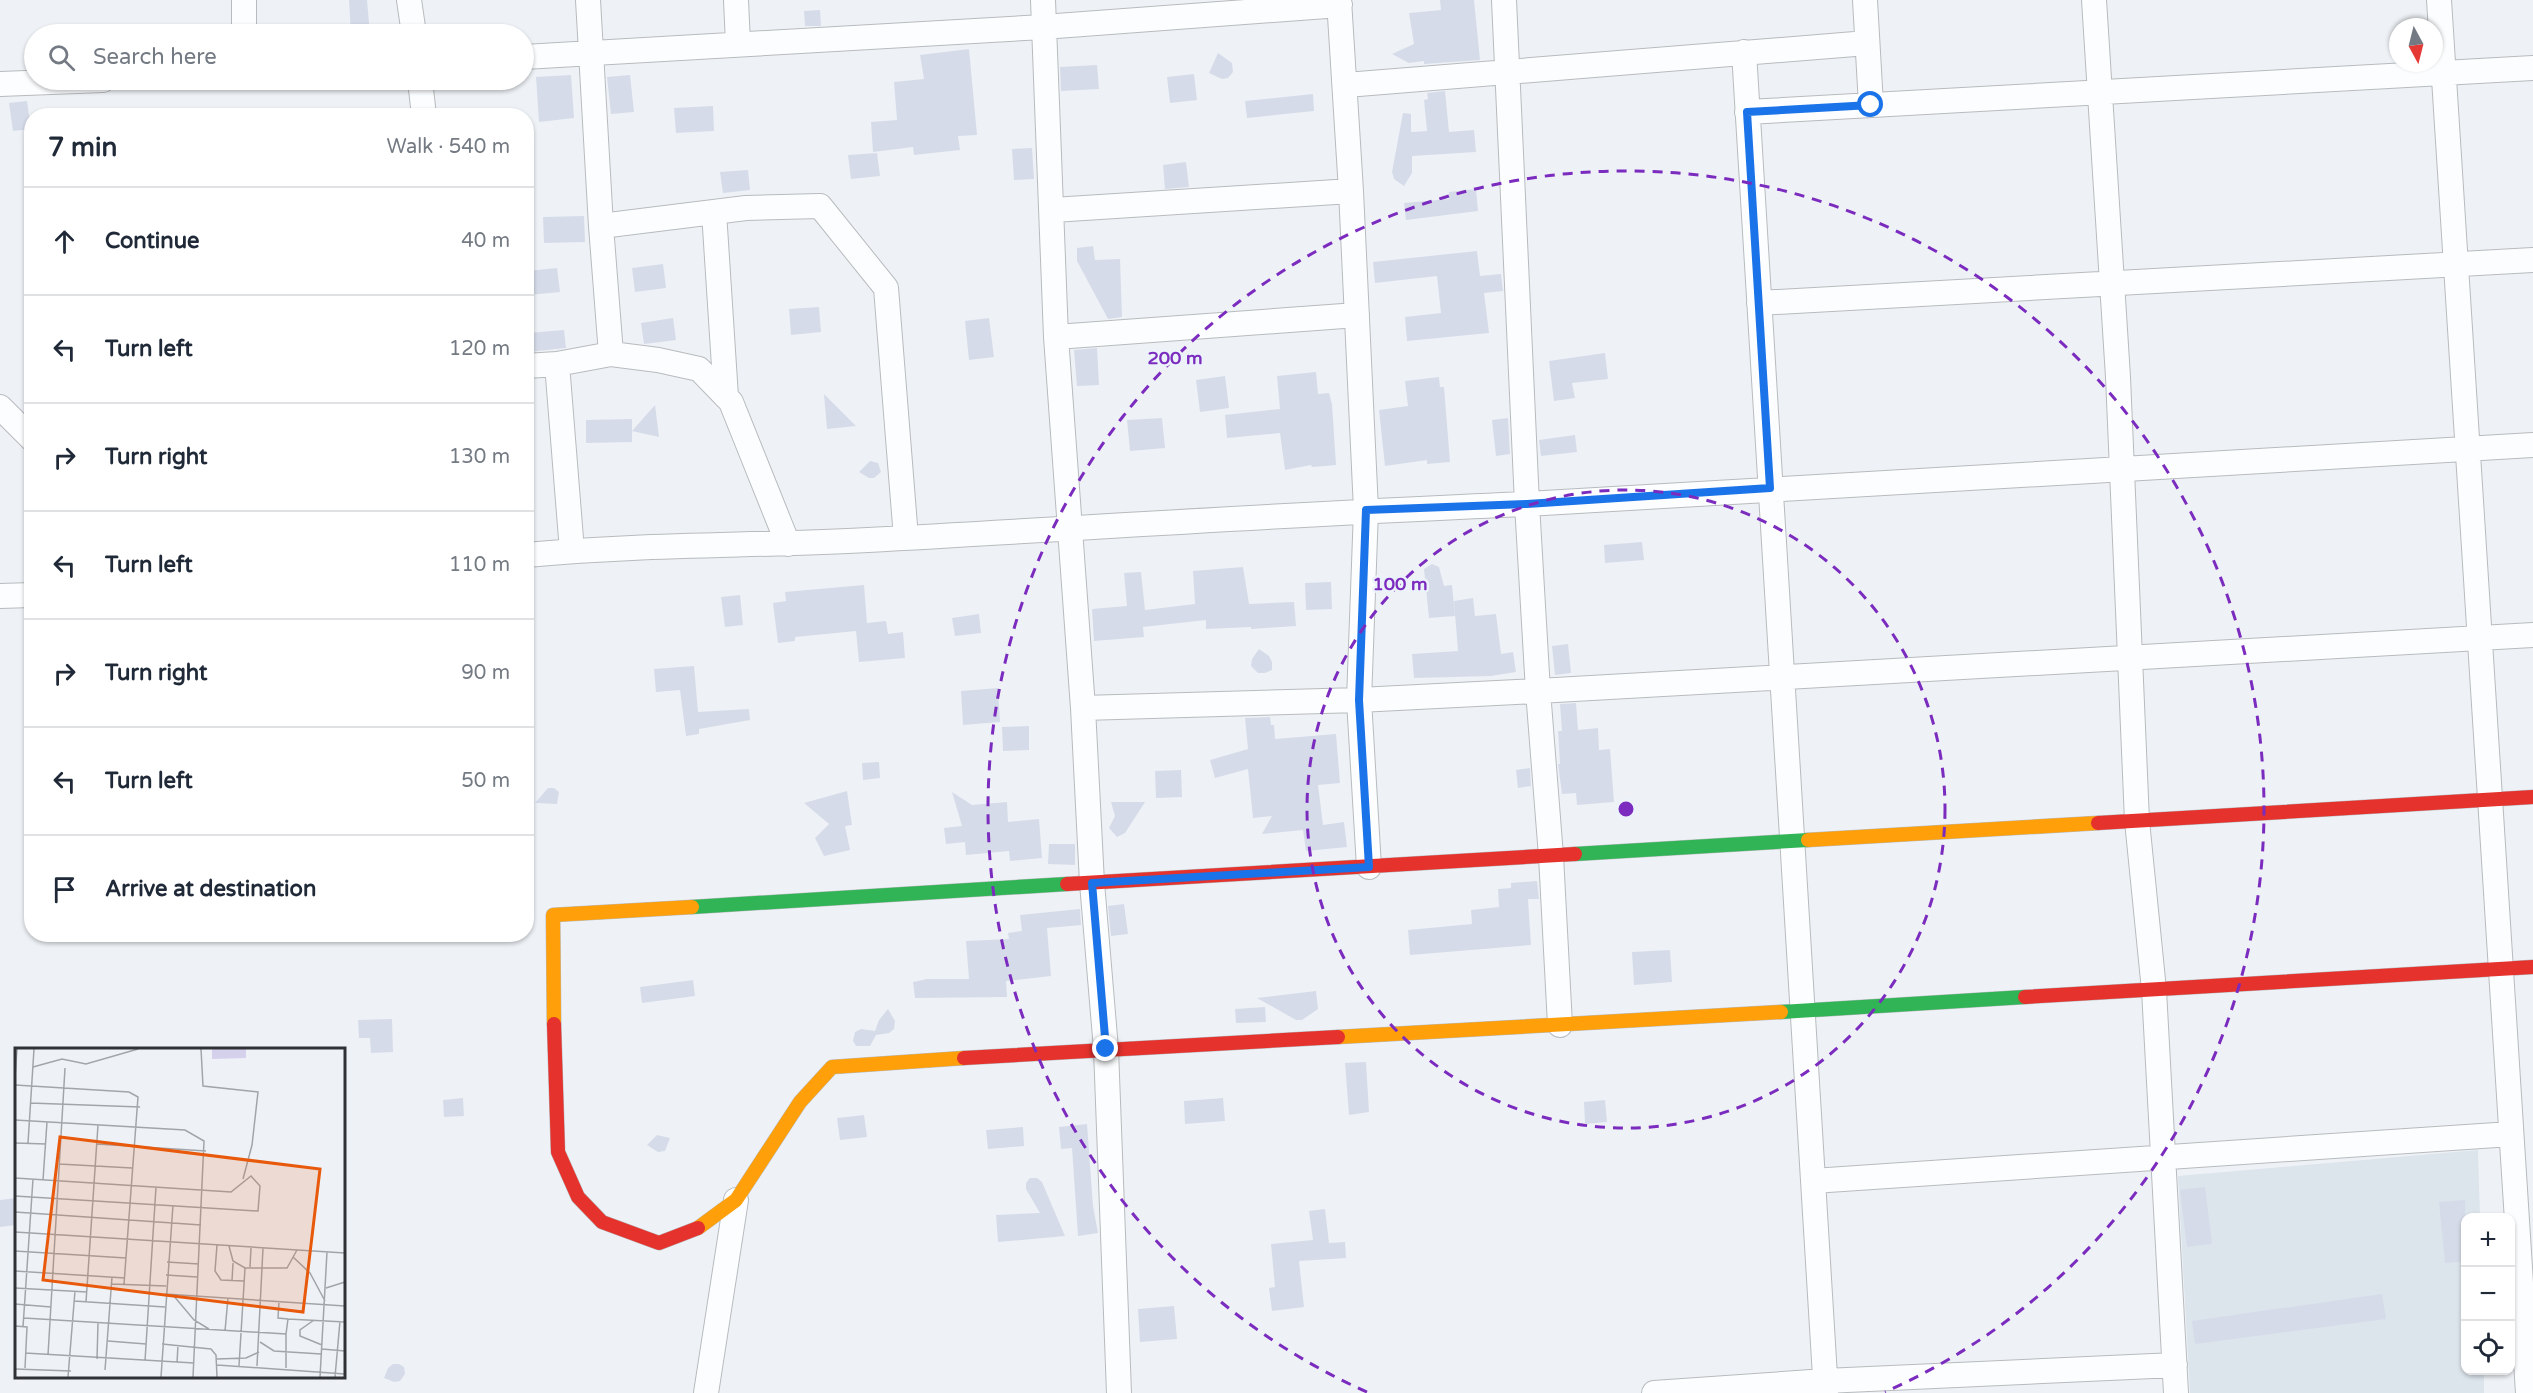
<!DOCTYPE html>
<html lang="en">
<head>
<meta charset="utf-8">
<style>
	:root { --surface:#fff; --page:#f6f6f7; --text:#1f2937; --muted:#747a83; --line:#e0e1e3 }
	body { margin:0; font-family:"Varela Round",sans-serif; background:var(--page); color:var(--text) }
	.controls { position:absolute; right:18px; bottom:18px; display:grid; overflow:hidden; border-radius:12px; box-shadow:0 2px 4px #0004 }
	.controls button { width:54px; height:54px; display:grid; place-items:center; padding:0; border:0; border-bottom:2px solid var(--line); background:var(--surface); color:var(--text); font:30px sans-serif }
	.compass { position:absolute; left:2389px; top:18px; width:54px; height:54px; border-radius:50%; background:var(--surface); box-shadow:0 2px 4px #0004; rotate:173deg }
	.stop { position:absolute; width:18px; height:18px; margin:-14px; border:4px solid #1a73e8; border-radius:50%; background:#fff }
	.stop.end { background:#1a73e8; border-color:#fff; box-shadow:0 2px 6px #0008 }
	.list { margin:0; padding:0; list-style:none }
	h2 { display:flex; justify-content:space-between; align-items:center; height:78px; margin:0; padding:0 24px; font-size:26px }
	h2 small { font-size:20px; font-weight:400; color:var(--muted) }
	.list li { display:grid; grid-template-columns:39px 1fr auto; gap:18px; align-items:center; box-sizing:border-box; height:108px; padding:0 24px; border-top:2px solid var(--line) }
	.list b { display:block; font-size:22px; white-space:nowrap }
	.list em { font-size:20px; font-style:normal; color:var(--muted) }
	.icon { flex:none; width:33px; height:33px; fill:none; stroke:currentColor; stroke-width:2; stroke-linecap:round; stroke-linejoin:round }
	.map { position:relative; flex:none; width:2533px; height:1393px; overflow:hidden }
	.search { position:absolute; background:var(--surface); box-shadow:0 2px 4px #0004; left:24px; top:24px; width:510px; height:66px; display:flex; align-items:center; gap:15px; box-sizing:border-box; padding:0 21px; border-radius:33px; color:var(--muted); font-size:22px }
	.panel { position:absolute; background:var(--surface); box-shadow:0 2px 4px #0004; left:24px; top:108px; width:510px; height:834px; border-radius:24px }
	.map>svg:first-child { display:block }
	.built { fill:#dce4ec }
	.building { fill:#d6dbe9 }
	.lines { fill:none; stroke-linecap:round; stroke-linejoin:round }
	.street-casing { stroke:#b8bbbe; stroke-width:26 }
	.fast-casing { stroke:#b8bbbe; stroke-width:15 }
	.slow-casing { stroke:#b8bbbe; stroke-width:15 }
	.jam-casing { stroke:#b8bbbe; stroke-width:15 }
	.street { stroke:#fcfdfe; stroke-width:24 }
	.fast { stroke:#30b455; stroke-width:14 }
	.slow { stroke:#ff9f0a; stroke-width:14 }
	.jam { stroke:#e5322d; stroke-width:14 }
	.route { stroke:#1a73e8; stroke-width:8 }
	.ring { fill:none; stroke:#7b2cbf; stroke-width:3; stroke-dasharray:10 8 }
	.inset-road { fill:none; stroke:#a2a5a8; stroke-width:1.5 }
	.view { fill:#e8590c; fill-opacity:0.15; stroke:#e8590c; stroke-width:3 }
	.inset-edge { fill:none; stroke:#2f3134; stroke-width:3 }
	.centre { fill:#7b2cbf; stroke:#ebf2f9; stroke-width:3 }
	.ring-label { font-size:18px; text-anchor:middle; font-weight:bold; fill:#7b2cbf; stroke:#ebf2f9; stroke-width:5; stroke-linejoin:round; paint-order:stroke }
</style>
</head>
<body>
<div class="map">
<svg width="2533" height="1393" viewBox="0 0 2533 1393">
	<rect width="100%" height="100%" fill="#eef2f6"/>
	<path class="built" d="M 2478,1150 L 2480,1217 L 2466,1218 L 2466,1370 L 2484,1371 L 2484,1393 L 2190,1393 L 2178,1176 Z"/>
	<path class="building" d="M 349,0 L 367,0 L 370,34 L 351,34 Z
		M 1440,0 L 1474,0 L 1480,60 L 1424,64 L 1424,61 L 1409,63 L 1392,54 L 1414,44 L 1409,13 L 1441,10 Z
		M 820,10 L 821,26 L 805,26 L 804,11 Z
		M 969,49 L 977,135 L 958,136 L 960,150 L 914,155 L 913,147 L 873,152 L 871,122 L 897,120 L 894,82 L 924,79 L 920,55 Z
		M 1218,53 L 1232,63 L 1233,72 L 1228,78 L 1222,79 L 1209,73 Z
		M 1097,65 L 1099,89 L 1061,91 L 1060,67 Z
		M 1194,74 L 1197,100 L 1170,103 L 1167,77 Z
		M 571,75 L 574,118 L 539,122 L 536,77 Z
		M 630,75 L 634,112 L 611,114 L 607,77 Z
		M 1445,91 L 1449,132 L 1474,130 L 1476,152 L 1412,156 L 1412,173 L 1404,186 L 1394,179 L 1392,172 L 1403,113 L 1411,114 L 1411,132 L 1427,131 L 1424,100 L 1428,99 L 1427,93 Z
		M 1313,94 L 1314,111 L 1247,118 L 1245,101 Z
		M 27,101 L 31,129 L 13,131 L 9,103 Z
		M 713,106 L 714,131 L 676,133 L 674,108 Z
		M 1032,148 L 1034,179 L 1014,180 L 1012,149 Z
		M 877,153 L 880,176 L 851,179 L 848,155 Z
		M 1186,162 L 1189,187 L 1165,189 L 1163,165 Z
		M 748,170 L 750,190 L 723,193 L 720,172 Z
		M 1476,189 L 1478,211 L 1406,220 L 1404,203 L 1449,199 L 1449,192 Z
		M 584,216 L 585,242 L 544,243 L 543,217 Z
		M 1093,246 L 1095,260 L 1120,259 L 1122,317 L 1108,319 L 1077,261 L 1077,248 Z
		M 1477,251 L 1480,276 L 1501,274 L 1503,291 L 1484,293 L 1489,333 L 1407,341 L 1405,317 L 1441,313 L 1437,276 L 1375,283 L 1373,262 Z
		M 663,264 L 666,288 L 635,292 L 632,268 Z
		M 557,268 L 560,292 L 529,295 L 527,271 Z
		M 819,307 L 821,332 L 791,335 L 789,309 Z
		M 673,318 L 676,340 L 644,344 L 641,323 Z
		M 989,318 L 994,357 L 969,360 L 965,321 Z
		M 564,330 L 566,348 L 528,352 L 527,333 Z
		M 1097,348 L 1099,385 L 1077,386 L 1074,350 Z
		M 1605,353 L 1608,379 L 1572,383 L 1575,398 L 1554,401 L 1549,361 Z
		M 1316,372 L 1318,394 L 1329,393 L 1332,404 L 1336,465 L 1312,467 L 1311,465 L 1285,470 L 1280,433 L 1227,438 L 1225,415 L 1280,409 L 1277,376 Z
		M 1225,376 L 1229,408 L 1200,412 L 1196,380 Z
		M 1439,377 L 1440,387 L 1444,387 L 1450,462 L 1427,464 L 1427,460 L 1385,466 L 1379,410 L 1408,406 L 1405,381 Z
		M 824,394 L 856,426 L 827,429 Z
		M 655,405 L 659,437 L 632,431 L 632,442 L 586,443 L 586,420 L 632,419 L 632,431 Z
		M 1162,418 L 1165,448 L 1130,451 L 1127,420 Z
		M 1508,418 L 1510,454 L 1496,456 L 1492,420 Z
		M 1575,435 L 1577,452 L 1541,456 L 1539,440 Z
		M 870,461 L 878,463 L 881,472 L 874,478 L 869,478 L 859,472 Z
		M 1642,542 L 1644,560 L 1605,563 L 1604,545 Z
		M 1432,564 L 1439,567 L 1444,586 L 1452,585 L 1455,616 L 1429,618 L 1424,569 Z
		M 1243,567 L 1249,604 L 1294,602 L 1296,626 L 1251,629 L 1251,627 L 1206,629 L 1206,620 L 1143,627 L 1144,637 L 1094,641 L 1092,609 L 1127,606 L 1124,573 L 1141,572 L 1145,610 L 1195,604 L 1193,571 Z
		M 1331,582 L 1332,609 L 1306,610 L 1305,583 Z
		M 864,585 L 867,623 L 886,621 L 888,634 L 903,632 L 905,658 L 859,662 L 856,631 L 795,637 L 795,641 L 778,643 L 773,603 L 786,601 L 785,592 Z
		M 740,595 L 743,625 L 725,627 L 721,597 Z
		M 1473,598 L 1475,616 L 1496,614 L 1501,654 L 1513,652 L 1516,672 L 1491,676 L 1414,678 L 1412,654 L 1458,651 L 1454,601 Z
		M 979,614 L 981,633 L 955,636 L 952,618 Z
		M 1568,644 L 1571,673 L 1555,675 L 1552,646 Z
		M 1259,649 L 1269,656 L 1272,662 L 1272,670 L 1265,673 L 1258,673 L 1251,666 L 1252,659 Z
		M 694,666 L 698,712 L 749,709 L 750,720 L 699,729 L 699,734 L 686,736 L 680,690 L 656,692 L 654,669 Z
		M 998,688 L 1000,722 L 963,725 L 961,691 Z
		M 1576,703 L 1578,730 L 1598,728 L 1599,750 L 1610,749 L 1614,802 L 1577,805 L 1576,793 L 1562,794 L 1558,764 L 1560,764 L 1558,731 L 1562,731 L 1560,704 Z
		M 1270,717 L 1271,725 L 1274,725 L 1275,739 L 1336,734 L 1340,783 L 1318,785 L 1323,825 L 1344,822 L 1347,847 L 1306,851 L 1303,830 L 1262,834 L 1272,816 L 1253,818 L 1248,769 L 1215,778 L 1210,760 L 1248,749 L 1245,718 Z
		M 1029,726 L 1029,750 L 1003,751 L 1002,727 Z
		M 879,762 L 880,778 L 863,780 L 862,763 Z
		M 1530,768 L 1531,786 L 1518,788 L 1516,770 Z
		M 1181,770 L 1182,797 L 1156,798 L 1155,771 Z
		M 548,788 L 554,788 L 559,792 L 557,804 L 535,803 Z
		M 847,791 L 852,825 L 845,826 L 850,850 L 824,856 L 815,838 L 829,824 L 804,803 Z
		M 952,792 L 972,805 L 1007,802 L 1008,822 L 1039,819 L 1042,858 L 1010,861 L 1009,851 L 966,855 L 965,842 L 946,844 L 944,828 L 962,826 Z
		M 1111,802 L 1145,802 L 1125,833 L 1117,837 L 1109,828 L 1115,816 Z
		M 1049,844 L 1075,844 L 1075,865 L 1048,864 Z
		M 1537,881 L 1539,899 L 1528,899 L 1531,945 L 1410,955 L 1408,930 L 1472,924 L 1471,910 L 1499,907 L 1498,889 L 1511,888 L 1511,883 Z
		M 1124,904 L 1128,934 L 1111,936 L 1108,906 Z
		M 1080,909 L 1081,925 L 1047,928 L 1051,976 L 1006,981 L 1007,997 L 915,998 L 913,982 L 927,979 L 969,979 L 966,941 L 1009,939 L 1008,933 L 1022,931 L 1020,915 Z
		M 1670,950 L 1672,982 L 1634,985 L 1632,952 Z
		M 693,980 L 695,996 L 642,1003 L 640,987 Z
		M 1316,991 L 1318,1009 L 1302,1020 L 1296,1020 L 1257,998 Z
		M 1265,1007 L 1266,1022 L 1236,1023 L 1235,1009 Z
		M 888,1009 L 895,1021 L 894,1029 L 889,1033 L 876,1035 L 870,1046 L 856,1046 L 853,1041 L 855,1032 L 861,1029 L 875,1031 L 879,1020 Z
		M 392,1019 L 393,1052 L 371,1053 L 370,1038 L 359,1038 L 358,1020 Z
		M 1366,1062 L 1369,1112 L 1349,1115 L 1345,1063 Z
		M 463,1098 L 464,1116 L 444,1117 L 443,1100 Z
		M 1223,1098 L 1225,1121 L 1185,1124 L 1184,1101 Z
		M 1605,1100 L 1607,1122 L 1585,1124 L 1584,1102 Z
		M 864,1115 L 867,1137 L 840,1140 L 837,1118 Z
		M 1087,1124 L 1093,1206 L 1098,1233 L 1078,1236 L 1072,1148 L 1061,1149 L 1059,1127 Z
		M 1023,1127 L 1024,1146 L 988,1149 L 986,1130 Z
		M 657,1135 L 670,1138 L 665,1151 L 658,1152 L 647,1145 Z
		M 1030,1178 L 1037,1178 L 1042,1182 L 1065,1236 L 998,1242 L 996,1215 L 1040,1213 L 1026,1189 L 1026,1183 Z
		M 2205,1187 L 2212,1244 L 2187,1247 L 2180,1190 Z
		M 16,1198 L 16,1225 L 0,1227 L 0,1200 Z
		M 2465,1200 L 2466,1261 L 2445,1263 L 2439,1202 Z
		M 1325,1209 L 1329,1243 L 1345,1242 L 1346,1258 L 1299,1261 L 1304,1307 L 1272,1311 L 1269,1288 L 1275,1287 L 1271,1244 L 1313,1240 L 1309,1211 Z
		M 2382,1294 L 2386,1319 L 2195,1344 L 2192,1321 Z
		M 1174,1306 L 1177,1339 L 1140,1342 L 1138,1309 Z
		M 393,1364 L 399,1364 L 404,1367 L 405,1374 L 400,1381 L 394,1382 L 384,1378 L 388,1368 Z"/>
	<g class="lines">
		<g class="street-casing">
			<path id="street" d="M 244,0 L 244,34
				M 409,0 L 414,34
				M 588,0 L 601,226 L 611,354
				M 736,0 L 738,44
				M 1043,0 L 1056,337 L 1083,708 L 1092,883 L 1106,1049 L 1119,1393
				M 1339,0 L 1351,191 L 1366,510 L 1359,700 L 1369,867
				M 1504,0 L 1527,504 L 1538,691 L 1551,856 L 1560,1025
				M 1865,0 L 1871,105
				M 2094,0 L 2118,377 L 2137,821 L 2154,990 L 2176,1393
				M 2439,0 L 2528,1393
				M 1744,52 L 1826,1393
				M 524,57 L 1043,27 L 1340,5
				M 420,80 L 424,116
				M 0,84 L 103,80
				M 1346,85 L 1867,43
				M 1747,112 L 2533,68
				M 1053,210 L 1351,191
				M 714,212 L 726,397
				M 601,226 L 746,208 L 820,206 L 886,288 L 906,538
				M 1759,303 L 2533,260
				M 1056,337 L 1357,315
				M 557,364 L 572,551
				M 526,366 L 557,364 L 611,354 L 658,360 L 699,369 L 731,402 L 788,544
				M 0,407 L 32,439
				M 526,555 C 640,544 755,546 868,540 C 1088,528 1307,513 1527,504 L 2533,445
				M 0,596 L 32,595
				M 1083,708 L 1359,700 L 1538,691 L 2533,635
				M 1813,1181 L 2511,1134
				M 706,1393 L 736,1200
				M 1654,1393 L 1825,1381 L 2175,1365"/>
		</g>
		<g class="fast-casing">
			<path id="fast" d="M 1575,854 L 1808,840
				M 692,907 L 1067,884
				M 1781,1012 L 2025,997"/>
		</g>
		<g class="slow-casing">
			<path id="slow" d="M 1808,840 L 2098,823
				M 554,1024 L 553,915 L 692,907
				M 1338,1037 L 1781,1012
				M 698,1228 L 736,1200 L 800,1102 L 832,1067 L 964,1058"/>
		</g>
		<g class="jam-casing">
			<path id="jam" d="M 2098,823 L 2533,797
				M 1067,884 L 1575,854
				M 2025,997 L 2533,967
				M 554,1024 L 558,1152 L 578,1197 L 602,1222 L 659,1243 L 698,1228
				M 964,1058 L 1338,1037"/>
		</g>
		<use href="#street" class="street"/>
		<use href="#fast" class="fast"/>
		<use href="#slow" class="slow"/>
		<use href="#jam" class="jam"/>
	</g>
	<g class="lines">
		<path class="route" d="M 1106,1049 L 1092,883 L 1369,867 L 1359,700 L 1366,510 L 1527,504 L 1770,488 L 1747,112 L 1871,105"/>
	</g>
	<g class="ring">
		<circle cx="1626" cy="809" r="319"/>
		<path d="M1367 1392A638 638 0 1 1 1885 1392"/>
	</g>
	<g transform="translate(15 1048)">
		<rect width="330" height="330" fill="#eef2f6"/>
		<path d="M 197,1 L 231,1 L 231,10 L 197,11 Z" fill="#d5d0ec"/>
		<path class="inset-road" d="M 186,1 L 188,38 L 243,44 L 237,97 L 228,131M 18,19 L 47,11 L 71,16 L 123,1M 0,29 L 2,1M 0,37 L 114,44 L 123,49 L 109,236M 15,55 L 125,59M 0,72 L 170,82 L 189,93 L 178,329M 0,95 L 31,96M 13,95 L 19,1M 82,96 L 191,103M 44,116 L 117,120M 0,130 L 216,144 L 236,128 L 245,138 L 243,163 L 0,148M 28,132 L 32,74M 0,164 L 186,177M 0,184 L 330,205M 202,197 L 200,223 L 206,232 L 229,233M 214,198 L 218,213 L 230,220 L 272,220 L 282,202M 0,203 L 111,210M 278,209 L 295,225 L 310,253M 152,214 L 184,216M 235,219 L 236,200M 0,223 L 110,230M 151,227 L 182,229M 217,233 L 218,215M 97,236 L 151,238M 0,240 L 72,244M 311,240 L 330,234M 150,246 L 330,258M 158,247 L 179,272 L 194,281M 59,253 L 150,259M 264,253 L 263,270 L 273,271M 71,254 L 83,77M 0,256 L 36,259M 9,270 L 271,286 L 271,320M 299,272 L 285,282 L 285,288 L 307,297M 0,278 L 12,279 L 10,320M 8,279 L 18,131M 210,283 L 213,250M 271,286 L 273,271 L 330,274M 93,293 L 131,296M 245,294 L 259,303 L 306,306M 147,296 L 196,301 L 201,307 L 202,329M 307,301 L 330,303M 10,305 L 179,315M 33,307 L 50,20M 82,311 L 83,275M 202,311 L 231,310 L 244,304M 130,313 L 141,139M 162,315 L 163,297M 202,317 L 330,326M 224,318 L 230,220M 242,318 L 248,200M 0,321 L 56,323M 90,322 L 97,229M 53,329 L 60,243M 146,329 L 158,157M 305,329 L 312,204M 320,329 L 325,273"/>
		<path class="view" d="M 45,89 L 305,121 L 288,264 L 28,232 Z"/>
		<rect width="330" height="330" class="inset-edge"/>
	</g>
	<circle cx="1626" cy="809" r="9" class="centre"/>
	<g class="ring-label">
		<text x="1175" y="364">200 m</text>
		<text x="1400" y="590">100 m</text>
	</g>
</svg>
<div class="controls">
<button>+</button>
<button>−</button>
<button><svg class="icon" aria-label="locate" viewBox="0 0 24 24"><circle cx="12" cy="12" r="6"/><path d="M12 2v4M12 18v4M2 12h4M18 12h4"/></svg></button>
</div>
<svg class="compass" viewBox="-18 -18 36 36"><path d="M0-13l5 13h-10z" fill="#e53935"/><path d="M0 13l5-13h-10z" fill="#747a83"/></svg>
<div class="stop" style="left:1871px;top:105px"></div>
<div class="stop end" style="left:1106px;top:1049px"></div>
<div class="search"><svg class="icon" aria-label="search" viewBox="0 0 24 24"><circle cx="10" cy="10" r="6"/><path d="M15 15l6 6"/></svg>Search here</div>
<section class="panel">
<h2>7 min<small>Walk · 540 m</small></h2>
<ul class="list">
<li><svg class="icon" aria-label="ahead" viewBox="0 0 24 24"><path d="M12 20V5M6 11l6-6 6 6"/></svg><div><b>Continue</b></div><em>40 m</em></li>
<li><svg class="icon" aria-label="left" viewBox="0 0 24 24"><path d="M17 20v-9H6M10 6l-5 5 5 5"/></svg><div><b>Turn left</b></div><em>120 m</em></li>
<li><svg class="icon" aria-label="right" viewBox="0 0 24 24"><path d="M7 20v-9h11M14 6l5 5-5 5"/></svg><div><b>Turn right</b></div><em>130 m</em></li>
<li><svg class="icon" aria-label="left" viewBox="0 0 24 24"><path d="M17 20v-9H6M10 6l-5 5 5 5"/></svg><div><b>Turn left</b></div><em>110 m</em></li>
<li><svg class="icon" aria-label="right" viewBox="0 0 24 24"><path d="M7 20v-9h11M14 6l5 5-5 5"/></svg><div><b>Turn right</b></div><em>90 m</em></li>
<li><svg class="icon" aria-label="left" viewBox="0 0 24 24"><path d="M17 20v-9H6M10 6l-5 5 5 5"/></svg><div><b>Turn left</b></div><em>50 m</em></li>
<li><svg class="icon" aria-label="arrive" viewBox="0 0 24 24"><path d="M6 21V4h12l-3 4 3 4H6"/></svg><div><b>Arrive at destination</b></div></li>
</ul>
</section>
</div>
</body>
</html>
